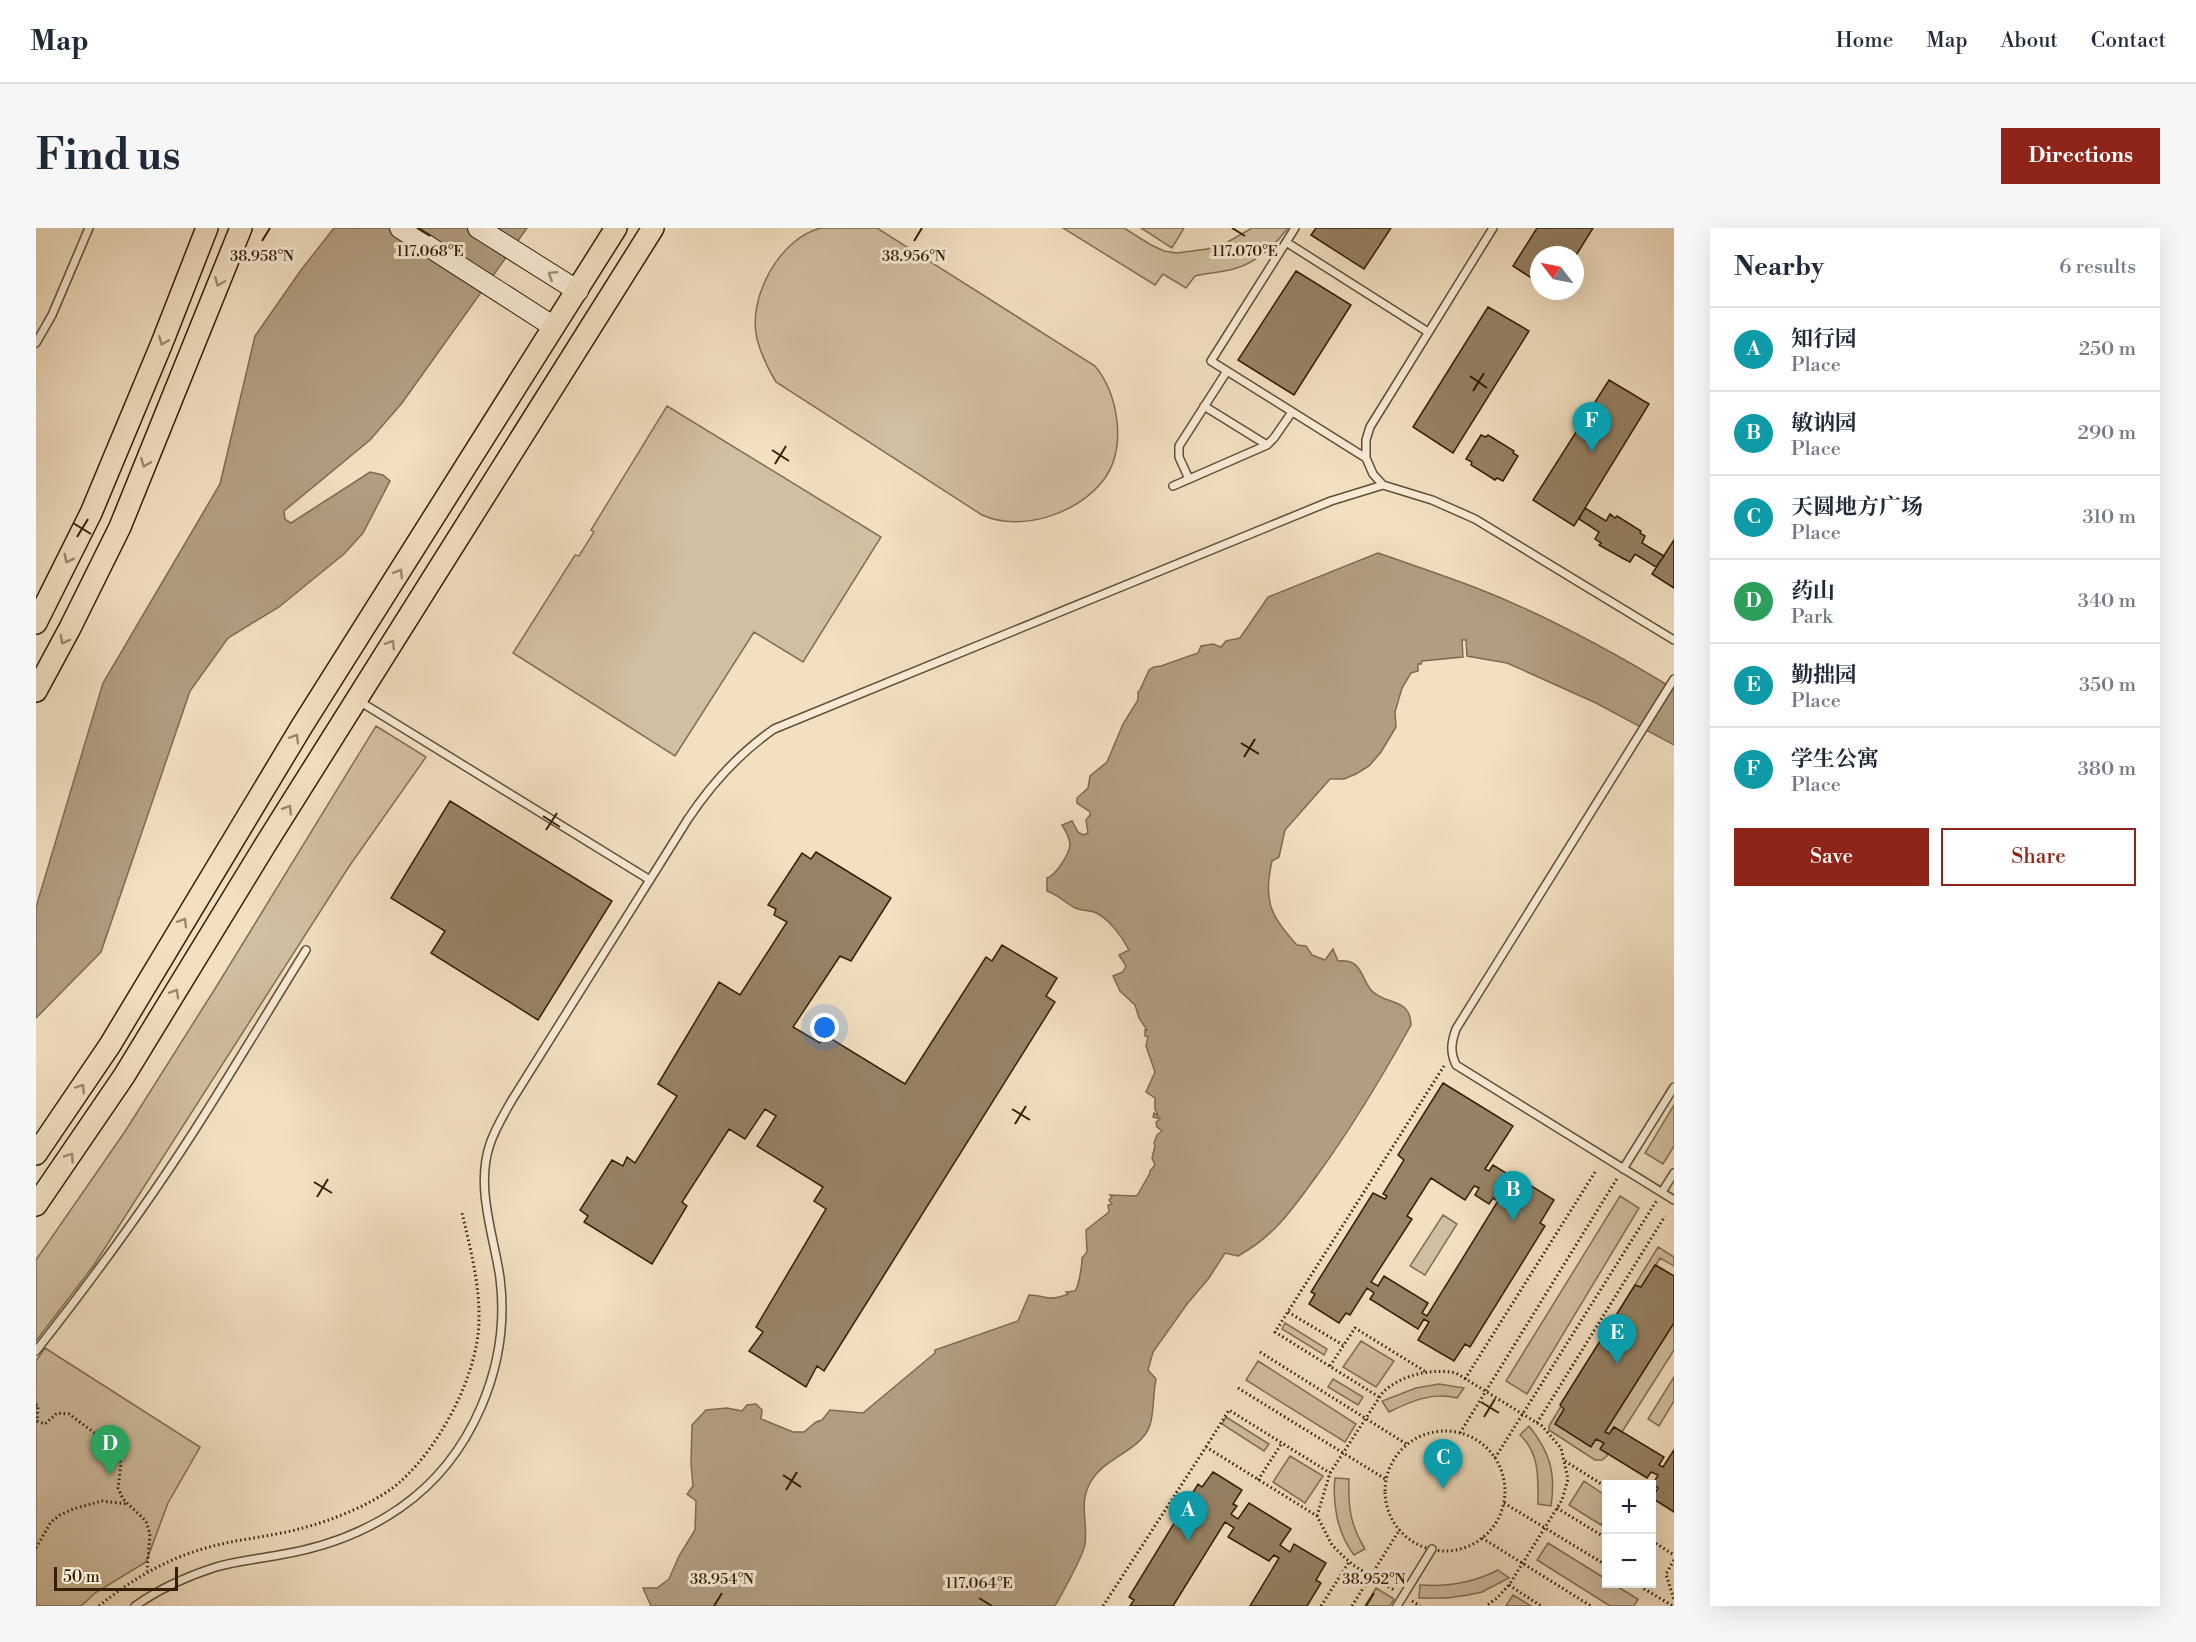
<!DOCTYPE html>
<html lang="en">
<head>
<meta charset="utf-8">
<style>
	:root { --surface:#fff; --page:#f6f6f7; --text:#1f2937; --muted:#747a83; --line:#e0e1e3; --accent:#8f2418 }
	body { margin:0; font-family:"Libre Bodoni","Noto Serif SC",serif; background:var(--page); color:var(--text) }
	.controls { position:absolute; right:18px; bottom:18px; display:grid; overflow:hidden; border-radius:0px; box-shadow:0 6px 24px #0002 }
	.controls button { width:54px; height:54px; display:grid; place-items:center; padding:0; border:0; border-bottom:2px solid var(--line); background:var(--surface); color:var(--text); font:30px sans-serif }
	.compass { position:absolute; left:1494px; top:18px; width:54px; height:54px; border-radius:50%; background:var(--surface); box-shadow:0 6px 24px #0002; rotate:302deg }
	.scale { position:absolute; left:18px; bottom:15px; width:124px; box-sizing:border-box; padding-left:6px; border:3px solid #321f04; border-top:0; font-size:16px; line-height:21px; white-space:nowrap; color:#321f04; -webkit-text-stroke:4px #f7ebd7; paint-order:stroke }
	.you { position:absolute; left:789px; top:800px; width:21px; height:21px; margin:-15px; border:4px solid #fff; border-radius:50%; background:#1a73e8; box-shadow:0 0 0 9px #1a73e833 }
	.badge { display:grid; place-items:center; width:39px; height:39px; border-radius:50%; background:var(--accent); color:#fff; font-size:20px; font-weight:700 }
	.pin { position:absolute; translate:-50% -50px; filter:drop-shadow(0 2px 3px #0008) }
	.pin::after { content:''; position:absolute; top:32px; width:21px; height:18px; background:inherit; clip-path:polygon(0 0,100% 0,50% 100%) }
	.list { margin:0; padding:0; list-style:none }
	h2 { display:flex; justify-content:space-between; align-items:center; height:78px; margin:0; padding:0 24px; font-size:26px }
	h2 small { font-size:20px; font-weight:400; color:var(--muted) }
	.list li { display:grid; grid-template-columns:39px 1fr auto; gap:18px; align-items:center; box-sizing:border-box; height:84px; padding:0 24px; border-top:2px solid var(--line) }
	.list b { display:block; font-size:22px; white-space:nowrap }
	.list p { margin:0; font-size:20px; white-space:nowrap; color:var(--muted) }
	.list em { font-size:20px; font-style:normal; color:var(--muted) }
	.actions { display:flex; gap:12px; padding:18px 24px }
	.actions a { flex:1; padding:14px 0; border:2px solid var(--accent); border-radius:0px; text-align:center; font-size:21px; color:var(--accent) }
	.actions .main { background:var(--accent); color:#fff }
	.map { position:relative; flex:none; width:1638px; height:1378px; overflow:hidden; border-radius:0px }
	header { display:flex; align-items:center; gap:36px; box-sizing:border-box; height:84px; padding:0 30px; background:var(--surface); border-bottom:2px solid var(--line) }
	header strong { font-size:28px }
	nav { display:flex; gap:33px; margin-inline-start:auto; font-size:21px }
	.intro { display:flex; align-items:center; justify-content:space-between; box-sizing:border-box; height:144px; padding:0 36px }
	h1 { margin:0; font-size:42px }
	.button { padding:15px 27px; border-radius:0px; background:var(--accent); color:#fff; font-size:21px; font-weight:700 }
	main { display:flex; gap:36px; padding:0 36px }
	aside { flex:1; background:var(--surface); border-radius:0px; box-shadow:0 6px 24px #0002 }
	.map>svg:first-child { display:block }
	.green { fill:#d1bfa1; stroke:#826f52; stroke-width:1.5 }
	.water { fill:#b19e81; stroke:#7e6b4f; stroke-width:1.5 }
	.building { fill:#968366; stroke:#321f04; stroke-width:1.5; fill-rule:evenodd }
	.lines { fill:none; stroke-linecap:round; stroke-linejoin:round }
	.lane-casing { stroke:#624f33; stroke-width:10 }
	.secondary-casing { stroke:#321f04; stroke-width:22 }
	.primary-casing { stroke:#321f04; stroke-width:24 }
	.path { stroke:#321f04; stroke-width:3; stroke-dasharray:1.5 3; stroke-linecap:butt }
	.lane { stroke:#f7ebd7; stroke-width:7 }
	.secondary { stroke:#f7ebd7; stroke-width:20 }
	.primary { stroke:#f2e0c1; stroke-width:21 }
	.oneway { stroke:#9e8f78 }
	.oneway2 { stroke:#9c896c }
	.ticks { fill:none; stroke:#321f04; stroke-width:2 }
	.ticks-label { font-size:15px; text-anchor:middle; fill:#321f04; stroke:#f7ebd7; stroke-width:6; stroke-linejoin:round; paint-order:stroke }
</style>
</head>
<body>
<header>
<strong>Map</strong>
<nav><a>Home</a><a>Map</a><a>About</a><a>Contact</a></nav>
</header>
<div class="intro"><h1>Find us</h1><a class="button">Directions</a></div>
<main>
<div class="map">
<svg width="1638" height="1378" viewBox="0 0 1638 1378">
	<rect width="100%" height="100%" fill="#f2e0c1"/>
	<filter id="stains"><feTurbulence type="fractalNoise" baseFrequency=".00333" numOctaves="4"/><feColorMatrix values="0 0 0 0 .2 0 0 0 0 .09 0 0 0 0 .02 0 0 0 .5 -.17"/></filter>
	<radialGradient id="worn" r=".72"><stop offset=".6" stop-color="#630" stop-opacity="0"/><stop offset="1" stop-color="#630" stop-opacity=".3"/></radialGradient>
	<path class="green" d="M 841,0 L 1059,138 C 1082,166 1091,218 1069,250 C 1044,285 986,305 946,287 L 740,154 C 732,141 725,126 721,111 C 711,71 743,10 785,0 C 803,0 824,0 841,0 Z
		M 1027,0 L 1088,0 L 1115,17 L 1128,23 L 1141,25 L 1171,21 L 1190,15 L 1216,0 L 1252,0 C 1240,16 1221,34 1201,40 C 1188,44 1173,45 1159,48 L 1150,60 L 1127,46 L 1119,57 Z
		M 1105,0 L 1148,0 L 1136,20 Z
		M 631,178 L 845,309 L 767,434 L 718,404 L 639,528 L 477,425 L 539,327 L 543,328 L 558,304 L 555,302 Z
		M 340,498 L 390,529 L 312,640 L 58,1037 L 0,1113 L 0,1032 L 90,902 L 182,756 Z
		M 1638,877 L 1638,918 L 1627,936 L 1609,925 Z
		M 1584,968 L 1603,980 L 1491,1166 L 1470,1153 Z
		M 1407,987 L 1421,996 L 1389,1047 L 1374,1038 Z
		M 1622,1019 L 1638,1029 L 1638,1038 L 1624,1030 L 1620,1037 L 1638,1048 L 1638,1122 L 1586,1204 L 1578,1199 L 1573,1206 L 1569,1204 L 1571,1228 L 1566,1232 L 1559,1232 L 1513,1202 L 1513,1198 Z
		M 1249,1095 L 1291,1121 L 1288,1127 L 1246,1101 Z
		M 1325,1113 L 1358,1133 L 1340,1159 L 1307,1139 Z
		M 9,1120 L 164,1219 L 132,1275 L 110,1334 L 59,1365 L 45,1378 L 0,1378 L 0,1133 Z
		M 1222,1133 L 1320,1196 L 1309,1214 L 1210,1152 Z
		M 1638,1149 L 1638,1173 L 1623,1198 L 1612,1191 Z
		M 1297,1151 L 1327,1169 L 1322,1177 L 1292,1159 Z
		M 1403,1156 L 1428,1160 L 1421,1170 C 1396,1164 1375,1173 1353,1184 L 1346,1173 L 1380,1160 Z
		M 1190,1189 L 1233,1216 L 1228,1223 L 1186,1196 Z
		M 1493,1198 C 1514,1224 1520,1245 1515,1278 L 1502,1276 C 1502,1251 1504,1225 1484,1207 Z
		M 1254,1228 L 1287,1248 L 1269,1275 L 1237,1254 Z
		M 1299,1250 L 1313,1251 C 1312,1279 1314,1296 1329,1321 L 1318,1327 C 1302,1306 1296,1277 1299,1250 Z
		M 1548,1253 L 1570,1268 L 1570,1289 L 1565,1297 L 1533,1277 Z
		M 1512,1315 L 1570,1351 L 1570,1356 L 1577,1356 L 1602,1371 L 1598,1378 L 1574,1378 L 1501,1332 Z
		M 1462,1342 L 1473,1350 L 1446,1364 L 1432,1367 L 1411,1370 L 1383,1370 L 1384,1357 C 1412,1359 1437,1355 1462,1342 Z
		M 1340,1360 L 1358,1371 L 1354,1378 L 1329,1378 Z
		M 1477,1367 L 1495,1378 L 1470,1378 Z"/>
	<path class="water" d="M 298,0 L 491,0 L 366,175 L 334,212 L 248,283 L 249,291 L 255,295 L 334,244 L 347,247 L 354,253 L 327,305 L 308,326 L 243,379 L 192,410 L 154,463 L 65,724 L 0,790 L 0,679 L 67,455 L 184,256 L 219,108 L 265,42 Z
		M 1342,325 C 1374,336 1406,347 1438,359 C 1508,386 1574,422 1638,461 L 1638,517 L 1560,475 L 1471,435 L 1431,428 L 1430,412 L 1426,412 L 1427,429 L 1386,433 L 1385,436 L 1382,436 L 1382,443 L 1375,445 L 1366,460 L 1359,484 L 1360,499 L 1345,524 L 1333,538 L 1320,546 L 1308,551 L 1294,551 L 1249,602 L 1243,629 L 1236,633 C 1227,672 1234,688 1261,717 L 1270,718 L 1276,727 L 1289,732 L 1297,721 L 1302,733 C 1327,731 1324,749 1335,762 C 1349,778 1374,768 1375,797 C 1346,849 1317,898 1282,946 C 1257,980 1240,1007 1202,1028 L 1189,1025 L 1173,1050 L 1151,1076 L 1117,1124 L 1112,1142 L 1120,1151 C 1117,1165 1118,1185 1114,1197 C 1105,1224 1066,1229 1053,1257 C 1043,1278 1052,1294 1049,1316 C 1047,1328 1026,1366 1019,1378 L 615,1378 L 607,1360 L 621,1360 L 633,1351 L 643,1328 L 659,1302 L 660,1273 L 651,1266 L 657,1258 L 655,1236 L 656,1197 L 670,1182 L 691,1180 L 706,1183 L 711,1177 L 720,1176 L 726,1182 L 725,1191 L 757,1204 L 768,1204 L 780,1194 L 786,1192 L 794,1182 L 827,1185 L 899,1125 L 899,1122 L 982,1093 L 993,1067 C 1010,1067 1009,1074 1030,1067 L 1032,1066 L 1030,1064 L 1039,1063 C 1043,1058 1046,1037 1046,1030 L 1051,1024 L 1050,1002 L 1073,984 L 1072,977 L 1076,976 L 1073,972 L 1076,969 L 1074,967 L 1100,968 L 1102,966 L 1114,945 L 1114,943 L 1119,937 L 1116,930 L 1119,918 L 1118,915 L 1121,907 L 1126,903 L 1121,899 L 1120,894 L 1124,891 L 1117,889 L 1118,885 L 1122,888 L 1119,881 L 1119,870 L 1110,864 L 1119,844 L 1110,818 L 1112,809 L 1109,808 L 1109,802 L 1111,802 L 1103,790 L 1099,777 L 1084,763 L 1077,748 L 1087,744 L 1090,738 L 1083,727 L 1093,722 C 1087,710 1072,689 1058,684 C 1052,682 1046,683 1039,680 C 1029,675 1023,667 1011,663 L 1011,650 C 1019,648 1034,626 1034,616 C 1033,609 1030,603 1026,597 L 1036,593 L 1042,604 L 1047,607 L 1052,605 L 1050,592 L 1054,587 L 1054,584 L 1041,575 L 1041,570 L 1052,560 L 1054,548 L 1071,534 L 1087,496 L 1102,472 L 1102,464 L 1104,462 L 1113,442 L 1118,439 L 1125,438 L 1162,425 L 1165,418 L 1177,416 L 1185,419 L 1190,413 L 1204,410 L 1232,369 Z"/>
	<path class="building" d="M 1280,0 L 1355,0 L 1328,41 L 1275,7 Z
		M 1501,0 L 1557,0 L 1539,29 L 1539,27 L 1503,27 L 1503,55 L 1477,38 Z
		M 1260,43 L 1315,77 L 1258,167 L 1202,132 Z
		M 1452,79 L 1493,103 L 1417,225 L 1377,199 Z
		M 1573,152 L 1613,176 L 1538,298 L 1497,272 Z
		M 1445,207 L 1450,209 L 1452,207 L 1478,223 L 1477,225 L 1482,228 L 1467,253 L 1461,250 L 1459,252 L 1435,237 L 1436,234 L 1430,231 Z
		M 1549,280 L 1570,293 L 1574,286 L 1579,290 L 1581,288 L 1605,303 L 1604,305 L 1609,308 L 1606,315 L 1628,328 L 1620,339 L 1599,326 L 1594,334 L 1588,331 L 1563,317 L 1565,315 L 1559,311 L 1563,304 L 1543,291 Z
		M 1638,312 L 1638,360 L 1616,346 Z
		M 414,573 L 576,673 L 502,792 L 395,725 L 409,703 L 355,670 Z
		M 780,624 L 855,670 L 815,733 L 804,728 L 757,799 L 784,815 L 789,807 L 869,856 L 950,729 L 956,733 L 966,717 L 1021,750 L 1010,768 L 1019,774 L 788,1143 L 781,1138 L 770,1159 L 713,1123 L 727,1104 L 720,1099 L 790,981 L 778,973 L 787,959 L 721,918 L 740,888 L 729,881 L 709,911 L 693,901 L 646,974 L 651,978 L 616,1036 L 548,994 L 552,988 L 544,982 L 576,932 L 587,938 L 591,929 L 599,935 L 641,868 L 622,856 L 683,754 L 704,767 L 751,694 L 738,687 L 740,681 L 732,677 L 766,625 L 775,631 Z
		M 1407,855 L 1477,898 L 1449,941 L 1453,943 L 1457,937 L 1475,948 L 1463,968 L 1468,971 L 1481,949 L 1518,972 L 1504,995 L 1509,998 L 1434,1119 L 1429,1116 L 1418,1133 L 1382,1112 L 1393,1094 L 1388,1091 L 1382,1101 L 1334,1071 L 1338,1065 L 1331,1060 L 1314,1087 L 1310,1085 L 1303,1095 L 1273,1076 L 1279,1066 L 1275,1064 L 1337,965 L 1349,971 L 1351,968 L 1347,966 L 1368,932 L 1362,927 ZM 1395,950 L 1429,972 L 1438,958 L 1443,960 L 1439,967 L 1453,976 L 1457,970 L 1462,973 L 1391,1088 L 1386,1085 L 1392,1075 L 1348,1048 L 1342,1058 L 1335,1054 L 1376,991 L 1371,988 Z
		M 1619,1037 L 1638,1048 L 1638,1095 L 1569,1204 L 1573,1206 L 1578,1199 L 1628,1229 L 1623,1237 L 1627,1239 L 1638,1222 L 1638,1284 L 1616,1270 L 1622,1260 L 1617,1256 L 1622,1247 L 1615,1244 L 1611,1250 L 1564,1221 L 1568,1215 L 1560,1211 L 1555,1219 L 1519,1196 L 1528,1181 L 1524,1177 L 1599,1057 L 1605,1059 Z
		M 1177,1244 L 1206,1262 L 1197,1276 L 1201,1278 L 1195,1286 L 1202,1291 L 1213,1275 L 1255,1301 L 1244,1317 L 1254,1324 L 1258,1316 L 1290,1335 L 1280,1352 L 1285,1355 L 1271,1378 L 1214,1378 L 1243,1330 L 1238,1327 L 1233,1333 L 1192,1309 L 1198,1300 L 1189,1294 L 1137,1378 L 1094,1378 L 1098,1372 L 1093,1369 L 1162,1256 L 1166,1259 Z"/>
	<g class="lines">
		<g class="lane-casing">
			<path id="lane" d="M 1259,0 L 1175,133 L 1330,230
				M 1457,0 L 1334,199 L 1330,212 L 1330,230 L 1337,246 L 1347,257 L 1396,272 L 1439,291 L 1638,412
				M 1250,14 L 1392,104
				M 0,115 L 16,87 L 53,0
				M 1168,178 L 1231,217
				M 1153,251 L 1143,229 L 1143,218 L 1191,143
				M 1137,258 L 1231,217 L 1238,210 L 1256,184
				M 1638,451 L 1420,801 C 1415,815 1414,824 1420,837 L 1638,972
				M 323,473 L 614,652
				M 1587,941 L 1638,859
				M 1626,964 L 1638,945
				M 0,1123 C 59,1048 116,970 167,889 C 202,834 235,778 270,722
				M 99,1378 C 123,1361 152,1348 180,1339 C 201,1333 222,1331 243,1327 C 286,1320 328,1305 364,1280 C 436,1230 475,1137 464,1050 C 458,1008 439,959 454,916 C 459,901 468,886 476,872 L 652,591 C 676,555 702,526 738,501 L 1295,273 L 1347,257
				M 1361,1378 L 1396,1321"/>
		</g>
		<g class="secondary-casing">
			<path id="secondary" d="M 364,0 L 518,99
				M 442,0 L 542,63"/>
		</g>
		<g class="primary-casing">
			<path id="primary" d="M 0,395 L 55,285 L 126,115 L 171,0
				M 0,463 L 34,400 L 84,299 L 205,0
				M 0,926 L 74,817 L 266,498 L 580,0
				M 0,977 L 88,848 L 231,614 L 617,0"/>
		</g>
		<path class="path" d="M 1252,1084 L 1307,1117
			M 1224,1124 L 1372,1217
			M 1294,1138 L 1319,1100 L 1390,1144
			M 1429,1151 L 1559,944
			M 1202,1160 L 1351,1252
			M 1343,1169 L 1239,1104 L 1408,838
			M 0,1177 L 2,1177 L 1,1193 L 9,1196 L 21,1185 L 33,1186 L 80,1221 L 85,1236 L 82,1260 L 87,1271 L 110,1293 L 114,1306 L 111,1343
			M 1501,1195 L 1629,988
			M1349 1263a60 60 0 1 1 120 0a60 60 0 1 1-120 0Z
			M 1424,1205 L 1582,949
			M 1170,1219 L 1193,1182 L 1294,1245
			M 1459,1230 L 1621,972
			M 1529,1233 L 1570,1259
			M 1222,1252 L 1246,1215
			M 1468,1275 L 1570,1337
			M 1521,1280 L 1570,1310
			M 1281,1288 L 1294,1245 L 1347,1164 C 1366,1147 1394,1140 1420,1145 L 1506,1198 L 1525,1220 L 1532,1251 L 1526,1272 L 1473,1357 L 1461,1370 L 1450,1378
			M 1446,1310 L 1555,1378
			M 1616,1313 L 1638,1327
			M 0,1320 L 15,1294 L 24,1287 L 37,1281 L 66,1273 L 92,1276
			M 1638,1332 L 1630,1346 L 1638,1372
			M 1600,1356 L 1637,1378
			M 1473,1357 L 1505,1378
			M 1376,1373 L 1384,1378
			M 63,1378 C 95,1352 130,1331 170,1320 C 200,1311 233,1309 263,1301 C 295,1293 341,1275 365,1253 C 405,1217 442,1146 443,1093 C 444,1057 434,1019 426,985
			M 1067,1378 L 1170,1219 L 1281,1288 L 1296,1317 L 1307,1328 L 1317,1337 L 1358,1362
			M 1285,1378 L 1313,1334
			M 1316,1378 L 1364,1301"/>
		<use href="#lane" class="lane"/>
		<use href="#secondary" class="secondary"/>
		<use href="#primary" class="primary"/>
	</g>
	<defs><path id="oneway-chevron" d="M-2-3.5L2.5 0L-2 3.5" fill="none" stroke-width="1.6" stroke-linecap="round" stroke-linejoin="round" transform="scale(1.5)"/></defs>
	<use class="oneway" href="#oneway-chevron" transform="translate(516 47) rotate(-148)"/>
	<g class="oneway2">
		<use href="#oneway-chevron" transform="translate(183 54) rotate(112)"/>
		<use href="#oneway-chevron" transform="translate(127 113) rotate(112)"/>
		<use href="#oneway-chevron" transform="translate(109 235) rotate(112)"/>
		<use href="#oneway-chevron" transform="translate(32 331) rotate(117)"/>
		<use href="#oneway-chevron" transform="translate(363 345) rotate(-58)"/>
		<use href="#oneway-chevron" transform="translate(28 412) rotate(118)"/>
		<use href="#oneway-chevron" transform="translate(355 416) rotate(-58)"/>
		<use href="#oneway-chevron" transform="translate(259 510) rotate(-59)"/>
		<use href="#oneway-chevron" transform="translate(252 581) rotate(-58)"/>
		<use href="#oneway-chevron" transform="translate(147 694) rotate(-59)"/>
		<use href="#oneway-chevron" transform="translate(139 765) rotate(-59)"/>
		<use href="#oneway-chevron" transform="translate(45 860) rotate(-56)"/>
		<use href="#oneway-chevron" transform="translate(34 929) rotate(-55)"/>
	</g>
	<path class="ticks" d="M 381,0 L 394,8M 1196,0 L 1209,8M 226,13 L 234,0M 878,13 L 886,0M 1434,148 L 1451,160M 1437,163 L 1448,145M 736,222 L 753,233M 739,236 L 750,218M 37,295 L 55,306M 41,309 L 52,291M 1205,515 L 1223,526M 1208,529 L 1219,511M 507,588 L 524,599M 510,602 L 521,585M 976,881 L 994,892M 979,896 L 990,878M 278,954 L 296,965M 281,969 L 292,951M 1445,1174 L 1463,1185M 1448,1189 L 1459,1171M 747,1247 L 765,1259M 750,1262 L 761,1244M 943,1370 L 956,1378M 678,1378 L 686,1365M 1330,1378 L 1338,1365"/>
	<g class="ticks-label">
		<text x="1209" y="28">117.070°E</text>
		<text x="394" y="28">117.068°E</text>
		<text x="226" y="33">38.958°N</text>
		<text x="878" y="33">38.956°N</text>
		<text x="686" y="1356">38.954°N</text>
		<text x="1338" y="1356">38.952°N</text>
		<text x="943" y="1360">117.064°E</text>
	</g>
	<rect width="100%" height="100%" filter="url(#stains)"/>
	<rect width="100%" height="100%" fill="url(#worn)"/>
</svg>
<div class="controls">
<button>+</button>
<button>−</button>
</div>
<svg class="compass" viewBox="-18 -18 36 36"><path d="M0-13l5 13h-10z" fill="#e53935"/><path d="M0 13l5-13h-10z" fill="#747a83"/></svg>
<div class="scale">50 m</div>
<div class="you"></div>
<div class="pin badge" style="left:1152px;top:1313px;background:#0f9aa8">A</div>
<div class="pin badge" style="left:1477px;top:993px;background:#0f9aa8">B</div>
<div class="pin badge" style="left:1407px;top:1261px;background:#0f9aa8">C</div>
<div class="pin badge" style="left:74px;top:1247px;background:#2e9e5b">D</div>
<div class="pin badge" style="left:1581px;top:1136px;background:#0f9aa8">E</div>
<div class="pin badge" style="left:1556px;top:224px;background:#0f9aa8">F</div>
</div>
<aside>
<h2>Nearby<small>6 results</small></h2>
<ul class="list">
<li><span class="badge" style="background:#0f9aa8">A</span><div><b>知行园</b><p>Place</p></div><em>250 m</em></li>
<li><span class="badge" style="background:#0f9aa8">B</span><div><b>敏讷园</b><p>Place</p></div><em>290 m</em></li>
<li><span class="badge" style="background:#0f9aa8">C</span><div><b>天圆地方广场</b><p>Place</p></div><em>310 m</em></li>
<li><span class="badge" style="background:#2e9e5b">D</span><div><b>药山</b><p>Park</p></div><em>340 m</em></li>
<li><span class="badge" style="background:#0f9aa8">E</span><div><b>勤拙园</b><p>Place</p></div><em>350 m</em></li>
<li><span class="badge" style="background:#0f9aa8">F</span><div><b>学生公寓</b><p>Place</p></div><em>380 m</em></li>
</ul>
<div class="actions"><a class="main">Save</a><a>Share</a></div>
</aside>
</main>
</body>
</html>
